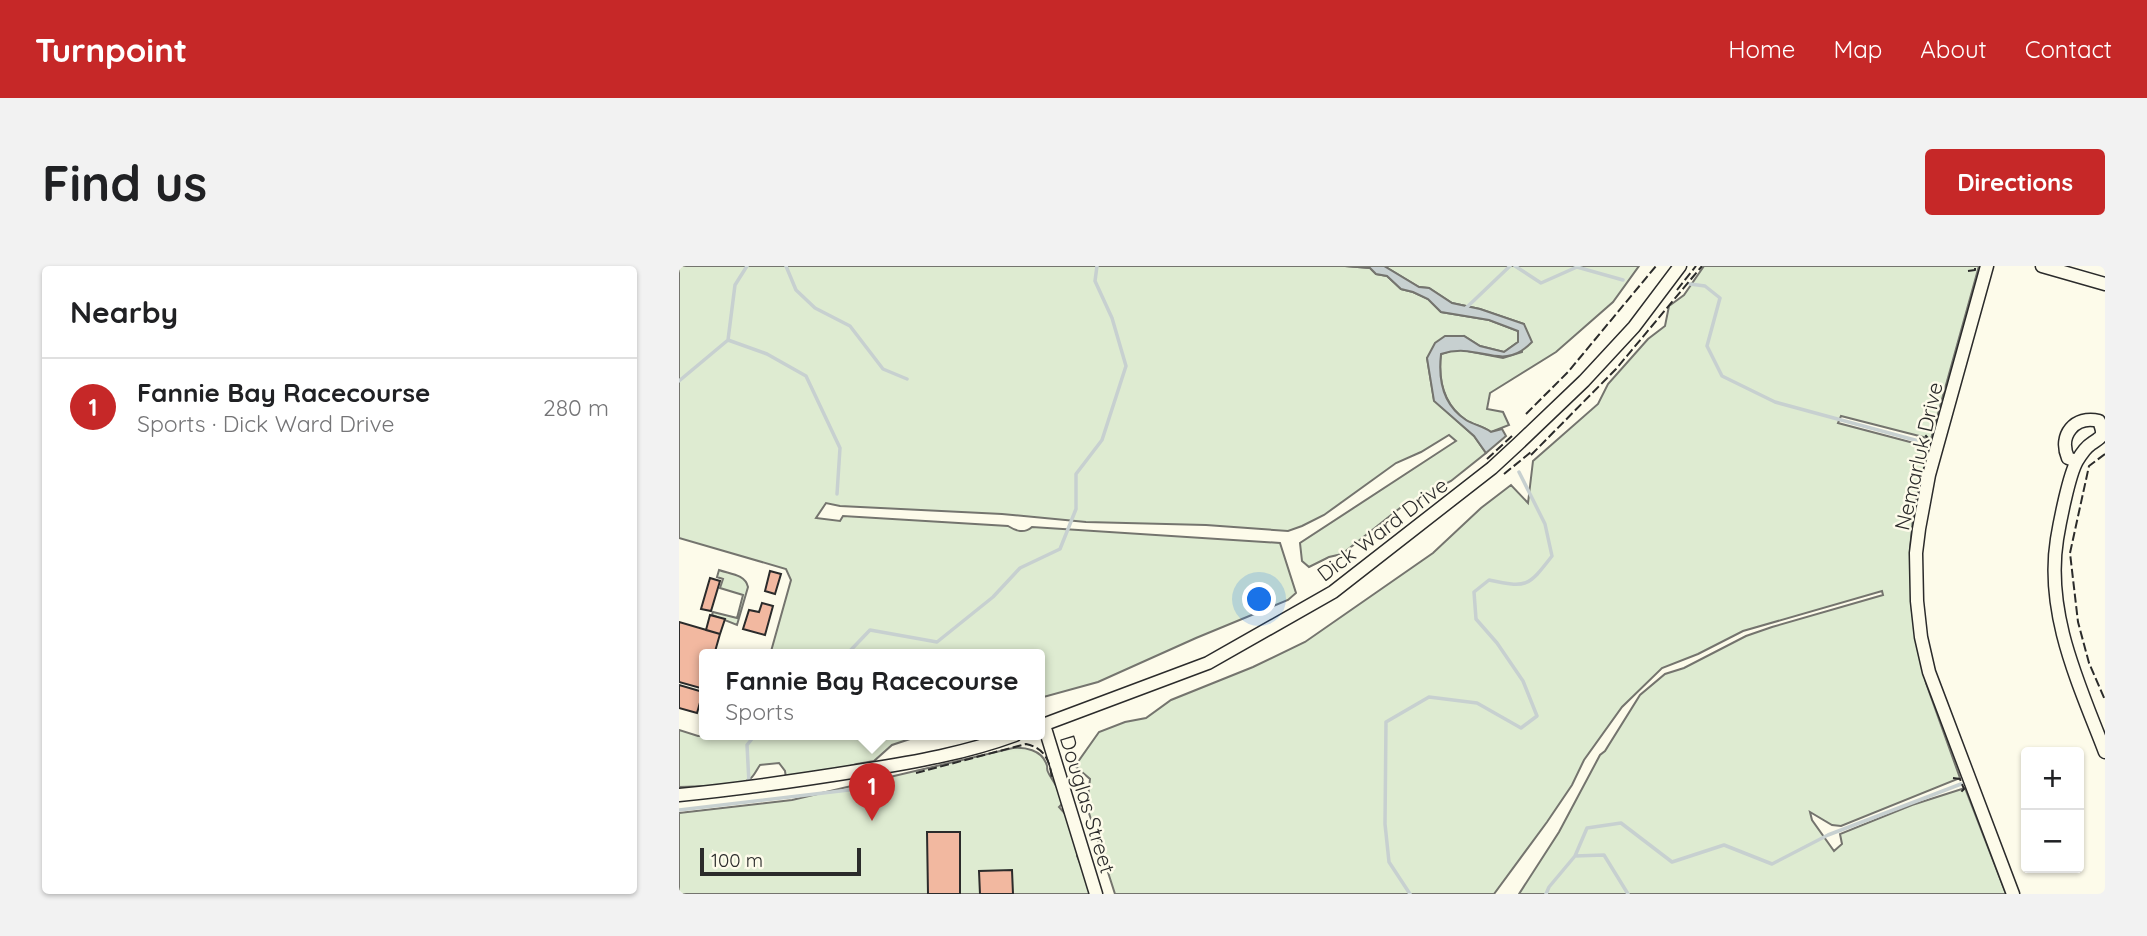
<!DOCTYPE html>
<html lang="en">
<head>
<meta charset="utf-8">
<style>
	:root { --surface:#fff; --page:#f2f2f2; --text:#202124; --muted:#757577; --line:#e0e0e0; --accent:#c62828 }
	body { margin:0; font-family:Quicksand,sans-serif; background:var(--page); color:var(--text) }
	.controls { position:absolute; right:21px; bottom:21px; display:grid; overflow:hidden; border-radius:7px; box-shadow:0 2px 5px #0004 }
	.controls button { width:63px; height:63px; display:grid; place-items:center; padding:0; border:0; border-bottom:2px solid var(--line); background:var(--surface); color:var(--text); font:35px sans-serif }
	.scale { position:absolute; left:21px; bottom:18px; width:161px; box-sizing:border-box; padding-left:7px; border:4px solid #2b2b2b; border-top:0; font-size:19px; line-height:24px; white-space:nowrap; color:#2b2b2b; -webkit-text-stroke:5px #fdfbea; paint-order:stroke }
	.you { position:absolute; left:581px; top:334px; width:24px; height:24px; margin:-18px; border:5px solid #fff; border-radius:50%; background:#1a73e8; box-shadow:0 0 0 10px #1a73e833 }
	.badge { display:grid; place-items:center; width:46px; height:46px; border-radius:50%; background:var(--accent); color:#fff; font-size:23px; font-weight:700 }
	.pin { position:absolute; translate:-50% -58px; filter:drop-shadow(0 2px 4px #0008) }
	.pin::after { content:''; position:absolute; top:37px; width:24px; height:21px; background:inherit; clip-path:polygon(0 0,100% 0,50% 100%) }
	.popup { position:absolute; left:20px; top:383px; width:346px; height:91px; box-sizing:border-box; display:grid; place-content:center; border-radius:7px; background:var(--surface); filter:drop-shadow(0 2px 5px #0005); font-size:23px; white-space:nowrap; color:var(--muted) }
	.popup b { font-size:26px; color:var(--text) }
	.popup::after { content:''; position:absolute; left:50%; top:100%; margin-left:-14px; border:14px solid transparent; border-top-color:var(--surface) }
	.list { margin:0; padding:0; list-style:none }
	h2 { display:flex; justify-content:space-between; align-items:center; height:91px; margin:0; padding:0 28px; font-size:30px }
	h2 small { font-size:23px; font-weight:400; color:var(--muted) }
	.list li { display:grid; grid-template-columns:46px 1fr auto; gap:21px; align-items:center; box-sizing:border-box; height:98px; padding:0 28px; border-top:2px solid var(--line) }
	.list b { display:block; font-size:26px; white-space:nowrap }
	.list p { margin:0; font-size:23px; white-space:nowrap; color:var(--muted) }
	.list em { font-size:23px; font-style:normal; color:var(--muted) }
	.map { position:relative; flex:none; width:1426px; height:628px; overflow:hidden; border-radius:7px }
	header { display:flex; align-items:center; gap:42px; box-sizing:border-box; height:98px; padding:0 35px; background:var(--accent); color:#fff }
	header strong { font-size:33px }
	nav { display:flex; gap:38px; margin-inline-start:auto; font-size:24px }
	.intro { display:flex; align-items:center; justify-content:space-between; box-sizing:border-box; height:168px; padding:0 42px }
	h1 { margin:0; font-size:49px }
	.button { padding:18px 32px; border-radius:7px; background:var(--accent); color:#fff; font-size:24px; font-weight:700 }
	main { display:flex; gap:42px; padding:0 42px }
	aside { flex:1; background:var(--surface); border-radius:7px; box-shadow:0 2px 5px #0004 }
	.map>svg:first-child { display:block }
	.green { fill:#deebd1; stroke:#74746e; stroke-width:2 }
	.water { fill:#c7d0d0; stroke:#74746e; stroke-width:2 }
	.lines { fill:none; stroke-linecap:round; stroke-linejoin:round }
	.stream { stroke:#c7d0d0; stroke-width:3.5 }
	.building { fill:#f2b8a0; stroke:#2b2b2b; stroke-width:2 }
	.minor-casing { stroke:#2b2b2b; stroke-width:15 }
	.minor { stroke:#fdfbea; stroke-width:12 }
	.fence { stroke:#2b2b2b; stroke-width:2; stroke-dasharray:9 3.5; stroke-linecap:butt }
	.labels { text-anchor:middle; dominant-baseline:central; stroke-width:5; stroke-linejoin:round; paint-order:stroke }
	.street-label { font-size:21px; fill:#2b2b2b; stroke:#fdfbea }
</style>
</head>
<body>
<header>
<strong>Turnpoint</strong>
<nav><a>Home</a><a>Map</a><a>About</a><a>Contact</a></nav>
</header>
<div class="intro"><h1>Find us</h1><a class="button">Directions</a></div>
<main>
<aside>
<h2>Nearby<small></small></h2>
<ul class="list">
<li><span class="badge">1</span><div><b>Fannie Bay Racecourse</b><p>Sports · Dick Ward Drive</p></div><em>280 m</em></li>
</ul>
</aside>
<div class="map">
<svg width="1426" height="628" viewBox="0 0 1426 628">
	<rect width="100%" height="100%" fill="#fdfbea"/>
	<path class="green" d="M 0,0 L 666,0 L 691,2 L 697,8 L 708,10 L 722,23 L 734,26 L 749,33 L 762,46 L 810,54 L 839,65 L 839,76 L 825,86 L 801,80 L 785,70 L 748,92 L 755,134 L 795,170 L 807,187 L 772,215 L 721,242 L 663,288 L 650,291 L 630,301 L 623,295 L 621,277 L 777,175 L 770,169 L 742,186 L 717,197 L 645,249 L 623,260 L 609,265 L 527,259 L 407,256 L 323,248 L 161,240 L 147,237 L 137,252 L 161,255 L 164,250 L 329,260 C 337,265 345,268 353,261 L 601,277 L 617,327 L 609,334 L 517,372 L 419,416 L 361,432 L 361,389 L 91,389 L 112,314 L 107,303 L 0,272 Z
		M 705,0 L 960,0 L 934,36 L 877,86 L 811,127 L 808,143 L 824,146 L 830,159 L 812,166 C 804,160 795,159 787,154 C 764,138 759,114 762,88 L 778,83 L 824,92 L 843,86 L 845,58 L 801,43 L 773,37 L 750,22 L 740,21 Z
		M 1025,0 L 1300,0 L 1252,173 L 1162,150 L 1159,157 L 1250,181 L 1235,242 L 1231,283 L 1233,347 L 1247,417 L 1281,512 L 1162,560 L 1153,559 L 1131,546 L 1133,554 L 1155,585 L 1163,578 L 1161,568 L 1233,539 L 1286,522 L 1327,628 L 840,628 L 880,566 L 921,489 L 926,485 L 961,429 L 986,408 L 1005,402 L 1067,370 L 1093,361 L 1204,329 L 1203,325 L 1064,365 L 1019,388 L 983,402 L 943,441 L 905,494 L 893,519 L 868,556 L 815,628 L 436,628 L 408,541 L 411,513 L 396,500 L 420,466 L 446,456 L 467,452 L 492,434 L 574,401 L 626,376 L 754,287 L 802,242 L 832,219 L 849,237 L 854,195 L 919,138 L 929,118 L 969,73 L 986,60 L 990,40 L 1005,29 Z
		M 40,304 C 50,308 66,308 69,321 L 58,359 L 33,349 L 34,346 L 58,352 L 64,329 L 41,322 L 44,313 L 38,311 Z
		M 0,464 L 19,470 L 243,469 L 213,479 L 195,495 L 178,498 L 157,504 L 146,504 L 138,508 L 107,512 L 106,505 L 100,497 L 81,499 C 78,503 75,510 71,513 C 60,521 15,520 0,521 Z
		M 334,482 C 346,481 362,484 367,497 C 370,503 366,502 370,508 C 378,522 379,520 383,538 L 380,541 L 389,551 L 400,581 L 398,590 L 406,608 L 411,628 L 0,628 L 0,547 L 113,534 Z"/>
	<path class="water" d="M 666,0 L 705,0 L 740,21 L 750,22 L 773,37 L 801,43 L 845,58 L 853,76 C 822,108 801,75 762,88 C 759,114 764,139 787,154 C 795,159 804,160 812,166 L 823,163 L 827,170 L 807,187 L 795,170 L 755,135 L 748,92 L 756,77 L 766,70 L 785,70 L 801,80 L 825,86 L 839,76 L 839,65 L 810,54 L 762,46 L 749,33 L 734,26 L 722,23 L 708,10 L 697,8 L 691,2 Z"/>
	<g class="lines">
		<path class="stream" d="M 107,0 L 117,24 L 136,42 L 171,60 L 204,103 L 228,113
			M 836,0 L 862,17 L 898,1 L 944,14
			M 1011,18 L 1026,20 L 1041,32 L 1028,80 L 1043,110 L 1096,136 L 1247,177
			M 787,42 L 831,0
			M 49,74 L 88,88 L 127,110 L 161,182 L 158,228
			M 0,115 L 49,74 L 56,19 L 68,0
			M 167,389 L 191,364 L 258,376 L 314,331 L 341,302 L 381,283 L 397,243 L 397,208 L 423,174 L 447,100 L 433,52 L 416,15 L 418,0
			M 70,517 L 68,479 L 76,469
			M 0,544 L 212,519
			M 896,590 L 908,562 L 942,557 L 993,596 L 1045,579 L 1093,598 L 1149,569 L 1282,518
			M 731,628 L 710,596 L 706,558 L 707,456 L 750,431 L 798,437 L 842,462 L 858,450 L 844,415 L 818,377 L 797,353 L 795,326 L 810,314 C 848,322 849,321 873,290 L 866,258 L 840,206
			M 867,628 L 870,621 L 896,590 L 925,589 L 949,628"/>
	</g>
	<path class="building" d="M 91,305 L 102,308 L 96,328 L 86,325 Z
		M 31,312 L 41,315 L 32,345 L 22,343 Z
		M 83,337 L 94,340 L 86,369 L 64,363 L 70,344 L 80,346 Z
		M 31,349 L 46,353 L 41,368 L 27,364 Z
		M 0,356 L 41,368 L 35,389 L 25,389 L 25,423 L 0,416 Z
		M 0,419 L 24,426 L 18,447 L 0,442 Z
		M 248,566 L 281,566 L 281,628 L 249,628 Z
		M 333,604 L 334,628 L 301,628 L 300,605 Z"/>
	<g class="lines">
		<g class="minor-casing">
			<path id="minor" d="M 1308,0 L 1250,209 L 1240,263 L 1237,287 L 1238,335 L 1242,371 L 1250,406 L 1334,628
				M 1363,0 L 1426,18
				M 1397,195 L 1389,192 C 1379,169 1396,149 1420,155 C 1426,171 1423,170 1412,178 C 1407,181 1401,190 1398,195 C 1390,209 1381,255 1378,273 C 1366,348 1400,418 1426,486
				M 365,459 L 417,628
				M 361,460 L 529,397 L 654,326 L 813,202 L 839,178 L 905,115 L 955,61 L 1001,0
				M 0,529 C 62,523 123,514 185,504 C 236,496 287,487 336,469"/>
		</g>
		<use href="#minor" class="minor"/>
		<path class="fence" d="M 1289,5 L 1296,4 L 1296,0
			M 998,24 L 1017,0
			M 847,148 L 889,106 L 977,0
			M 1242,184 L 1248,182 L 1251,174 L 1246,169
			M 1426,188 L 1410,200 L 1391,287 L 1399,356 L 1410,397 L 1426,434
			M 852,189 L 937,103 L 1023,0
			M 808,193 L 834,169
			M 825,208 L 852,186
			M 237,507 L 347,478 C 366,482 371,495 373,513
			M 1274,512 L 1281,513 L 1285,523 L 1280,528"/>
	</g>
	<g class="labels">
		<g class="street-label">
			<text transform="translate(1239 190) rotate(-77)">Nemarluk Drive</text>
			<text transform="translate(703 263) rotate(-37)">Dick Ward Drive</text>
			<text transform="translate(409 538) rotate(73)">Douglas Street</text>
		</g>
	</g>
</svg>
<div class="controls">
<button>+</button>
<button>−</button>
</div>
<div class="scale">100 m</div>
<div class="you"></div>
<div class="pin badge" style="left:193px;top:555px">1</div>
<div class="popup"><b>Fannie Bay Racecourse</b>Sports</div>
</div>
</main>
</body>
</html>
